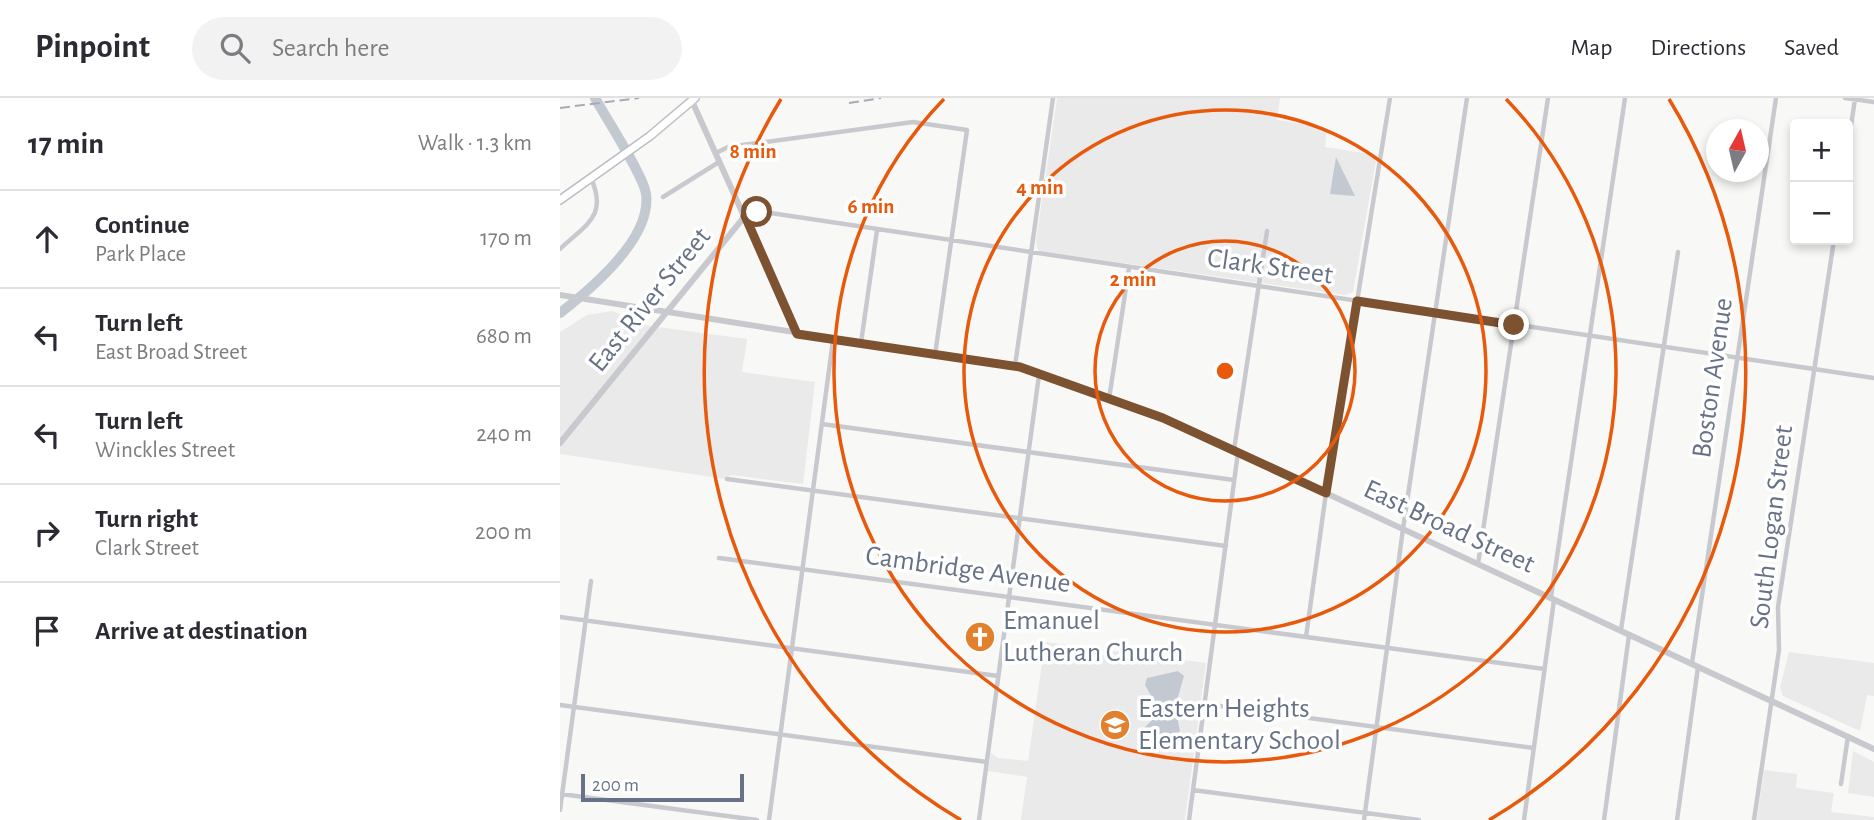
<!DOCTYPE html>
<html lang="en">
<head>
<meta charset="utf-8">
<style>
	:root { --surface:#fff; --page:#f2f2f3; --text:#2b2b33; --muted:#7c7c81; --line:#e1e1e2 }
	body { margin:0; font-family:"Alegreya Sans",sans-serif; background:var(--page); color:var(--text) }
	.controls { position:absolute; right:21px; top:21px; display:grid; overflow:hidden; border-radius:7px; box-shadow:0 4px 10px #0003 }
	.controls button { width:63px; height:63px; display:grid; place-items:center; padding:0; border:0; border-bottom:2px solid var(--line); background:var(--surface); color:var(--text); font:35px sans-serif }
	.compass { position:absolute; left:1146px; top:21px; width:63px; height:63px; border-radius:50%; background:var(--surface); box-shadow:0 4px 10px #0003; rotate:8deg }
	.scale { position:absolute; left:21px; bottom:18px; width:163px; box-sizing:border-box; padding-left:7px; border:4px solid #687287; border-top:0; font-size:19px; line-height:24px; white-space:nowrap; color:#687287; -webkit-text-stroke:5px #fff; paint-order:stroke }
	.stop { position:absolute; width:21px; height:21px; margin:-16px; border:5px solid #7d5230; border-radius:50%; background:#fff }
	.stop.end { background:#7d5230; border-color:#fff; box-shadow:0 2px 7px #0008 }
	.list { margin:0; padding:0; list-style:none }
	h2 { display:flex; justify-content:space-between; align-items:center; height:91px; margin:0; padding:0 28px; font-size:30px }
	h2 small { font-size:23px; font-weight:400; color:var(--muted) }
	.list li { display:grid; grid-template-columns:46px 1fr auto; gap:21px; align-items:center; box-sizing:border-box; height:98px; padding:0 28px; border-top:2px solid var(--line) }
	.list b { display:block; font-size:26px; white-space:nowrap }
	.list p { margin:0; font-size:23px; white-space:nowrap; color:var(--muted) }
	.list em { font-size:23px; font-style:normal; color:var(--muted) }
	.icon { flex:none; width:38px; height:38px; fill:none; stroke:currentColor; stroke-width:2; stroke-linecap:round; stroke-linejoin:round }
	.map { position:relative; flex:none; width:1314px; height:722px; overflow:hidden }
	header { display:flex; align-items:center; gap:42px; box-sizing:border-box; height:98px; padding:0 35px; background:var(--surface); border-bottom:2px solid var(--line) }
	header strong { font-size:33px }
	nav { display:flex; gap:38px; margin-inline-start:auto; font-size:24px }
	.search { width:490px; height:63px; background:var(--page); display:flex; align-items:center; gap:18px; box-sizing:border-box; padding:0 24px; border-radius:38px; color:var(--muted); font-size:26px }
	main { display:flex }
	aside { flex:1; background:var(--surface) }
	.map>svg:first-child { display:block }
	.built { fill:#e9eae9 }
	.water { fill:#c3c9d0 }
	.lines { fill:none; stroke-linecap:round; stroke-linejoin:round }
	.river { stroke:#c3c9d0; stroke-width:10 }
	.secondary-casing { stroke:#bcbec4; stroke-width:10 }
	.minor { stroke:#c7c9ce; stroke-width:4.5 }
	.tertiary { stroke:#c7c9ce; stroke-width:6 }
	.secondary { stroke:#fff; stroke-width:7 }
	.rail { stroke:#a7abb3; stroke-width:2; stroke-dasharray:10 5; stroke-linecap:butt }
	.route { stroke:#7d5230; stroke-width:9 }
	.ring { fill:none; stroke:#e8590c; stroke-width:3.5 }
	.labels { text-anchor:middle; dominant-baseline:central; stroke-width:7; stroke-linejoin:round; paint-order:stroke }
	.street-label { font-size:28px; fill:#687287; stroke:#fff }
	.poi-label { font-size:28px; fill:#687287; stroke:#fff; text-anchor:start }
	.centre { fill:#e8590c; stroke:#fff; stroke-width:3.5 }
	.ring-label { font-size:21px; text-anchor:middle; font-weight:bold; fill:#e8590c; stroke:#fff; stroke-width:7; stroke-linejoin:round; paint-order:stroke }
</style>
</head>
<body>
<header>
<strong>Pinpoint</strong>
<div class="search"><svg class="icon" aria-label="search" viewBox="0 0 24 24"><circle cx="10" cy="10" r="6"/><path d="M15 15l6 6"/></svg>Search here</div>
<nav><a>Map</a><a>Directions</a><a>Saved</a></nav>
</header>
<main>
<aside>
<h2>17 min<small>Walk · 1.3 km</small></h2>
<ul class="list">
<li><svg class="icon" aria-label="ahead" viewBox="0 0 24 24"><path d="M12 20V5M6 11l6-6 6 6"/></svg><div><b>Continue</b><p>Park Place</p></div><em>170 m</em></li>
<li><svg class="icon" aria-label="left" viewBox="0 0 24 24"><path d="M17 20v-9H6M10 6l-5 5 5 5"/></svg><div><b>Turn left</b><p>East Broad Street</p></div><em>680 m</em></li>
<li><svg class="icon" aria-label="left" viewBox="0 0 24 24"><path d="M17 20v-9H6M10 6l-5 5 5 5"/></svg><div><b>Turn left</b><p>Winckles Street</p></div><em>240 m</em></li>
<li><svg class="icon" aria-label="right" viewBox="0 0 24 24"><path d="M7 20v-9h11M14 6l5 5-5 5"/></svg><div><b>Turn right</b><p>Clark Street</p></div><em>200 m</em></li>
<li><svg class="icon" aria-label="arrive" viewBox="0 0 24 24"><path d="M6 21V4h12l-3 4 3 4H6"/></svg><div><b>Arrive at destination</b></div></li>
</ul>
</aside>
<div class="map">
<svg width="1314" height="722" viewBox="0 0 1314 722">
	<rect width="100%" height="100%" fill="#f8f9f6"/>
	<path class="built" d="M 497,0 L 720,0 L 717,22 L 767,30 L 765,49 L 817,57 L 793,194 L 785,197 L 480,153 L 477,150 L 476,143 Z
		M 53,213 L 83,227 L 187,241 L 182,274 L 255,284 L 243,386 L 171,377 L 165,381 L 0,356 L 0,234 L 27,217 Z
		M 485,544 L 646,565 L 625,722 L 461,722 L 467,679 L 428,673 L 431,655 L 438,660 L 468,663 Z
		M 1229,554 L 1314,565 L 1314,598 L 1307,597 L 1300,633 L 1223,598 L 1220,589 Z
		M 1293,653 L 1314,664 L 1314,699 L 1288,695 Z
		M 1204,672 L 1237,676 L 1236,690 L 1274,695 L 1271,714 L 1314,719 L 1314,722 L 1197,722 Z"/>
	<path class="water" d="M 776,59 L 795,98 L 770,96 Z
		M 618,573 L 624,578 L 615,609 L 620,633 L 617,638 L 601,651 L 594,652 L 590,650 L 584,630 L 600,614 L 585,587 L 587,580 Z"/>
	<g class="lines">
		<path class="river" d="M 0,215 C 31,191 92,140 86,96 C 84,78 46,20 35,0"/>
		<g class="secondary-casing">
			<path id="secondary" d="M 0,102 L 90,38 L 135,0"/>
		</g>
		<path class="minor" d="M 1285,0 L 1314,4
			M 1288,48 L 1295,1
			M 156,55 L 168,49 L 353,24 L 407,32 L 375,257
			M 103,99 L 159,64
			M 185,118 L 192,114 L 204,114 L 1314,280
			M 0,151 C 26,126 48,119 31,80
			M 301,245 L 317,132
			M 455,268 L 493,0
			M 549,301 L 569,170
			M 262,326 L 674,382
			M 674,352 L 707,133
			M 167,381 L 666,448
			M 159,460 L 984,571
			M 918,466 L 988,0
			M 991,499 L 1065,0
			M 0,519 L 438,578
			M 1061,532 L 1118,154
			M 746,539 L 766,395 L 830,0
			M 1132,565 L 1216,0
			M 645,606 L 974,650
			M 0,607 L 427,664
			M 1281,686 L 1288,638
			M 633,692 L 859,722
			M 1,696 L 197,722
			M 0,712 L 31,483
			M 209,722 L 273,242
			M 419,722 L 479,277
			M 629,722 L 678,354
			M 804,722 L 843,431 L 907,0
			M 964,722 L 994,502
			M 1044,722 L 1069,537
			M 1117,722 L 1138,569
			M 1194,722 L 1219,552 L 1218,509 L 1274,142"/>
		<path class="tertiary" d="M 132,3 L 237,236
			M 0,197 L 461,270 L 620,327 L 1314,651
			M 0,345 L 185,118"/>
		<use href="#secondary" class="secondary"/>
		<path class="rail" d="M 289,5 L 321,0
			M 0,10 L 79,0"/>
	</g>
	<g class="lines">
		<path class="route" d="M 197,114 L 185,118 L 237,236 L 460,269 L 603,320 L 766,395 L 797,203 L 954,227"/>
	</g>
	<g class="ring">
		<circle cx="665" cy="273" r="130"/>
		<circle cx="665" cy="273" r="261"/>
		<path d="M946 1A391 391 0 1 1 384 1"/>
		<path d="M401 722A521 521 0 0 1 221 1M1109 1A521 521 0 0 1 929 722"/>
	</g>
	<defs>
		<g id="church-disc" transform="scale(1.575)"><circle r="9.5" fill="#e2812d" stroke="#fff"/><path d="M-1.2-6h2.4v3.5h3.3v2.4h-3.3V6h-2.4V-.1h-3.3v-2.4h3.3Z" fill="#fff"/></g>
		<g id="school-disc" transform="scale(1.575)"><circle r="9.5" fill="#e2812d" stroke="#fff"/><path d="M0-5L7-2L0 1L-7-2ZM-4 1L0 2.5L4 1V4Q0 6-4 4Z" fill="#fff"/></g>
	</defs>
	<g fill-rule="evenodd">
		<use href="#church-disc" x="420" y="539"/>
		<use href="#school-disc" x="555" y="627"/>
	</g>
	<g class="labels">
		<g class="street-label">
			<text transform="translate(710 169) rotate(8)">Clark Street</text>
			<text transform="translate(90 202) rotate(-51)">East River Street</text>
			<text transform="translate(1153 280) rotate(-82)">Boston Avenue</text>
			<text transform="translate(889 429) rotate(25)">East Broad Street</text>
			<text transform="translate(1212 429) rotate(-83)">South Logan Street</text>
			<text transform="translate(408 472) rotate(8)">Cambridge Avenue</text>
		</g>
		<g class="poi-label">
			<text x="443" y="523">Emanuel<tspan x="443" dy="32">Lutheran Church</tspan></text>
			<text x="578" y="611">Eastern Heights<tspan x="578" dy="32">Elementary School</tspan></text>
		</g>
	</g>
	<circle cx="665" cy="273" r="10" class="centre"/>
	<g class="ring-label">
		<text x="193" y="60">8 min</text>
		<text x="480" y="96">4 min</text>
		<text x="311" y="115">6 min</text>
		<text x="573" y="188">2 min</text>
	</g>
</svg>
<div class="controls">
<button>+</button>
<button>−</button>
</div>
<svg class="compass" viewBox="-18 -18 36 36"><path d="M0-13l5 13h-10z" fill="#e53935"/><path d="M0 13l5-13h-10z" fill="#7c7c81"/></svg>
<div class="scale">200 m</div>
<div class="stop" style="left:197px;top:114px"></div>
<div class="stop end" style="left:954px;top:227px"></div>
</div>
</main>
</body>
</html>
